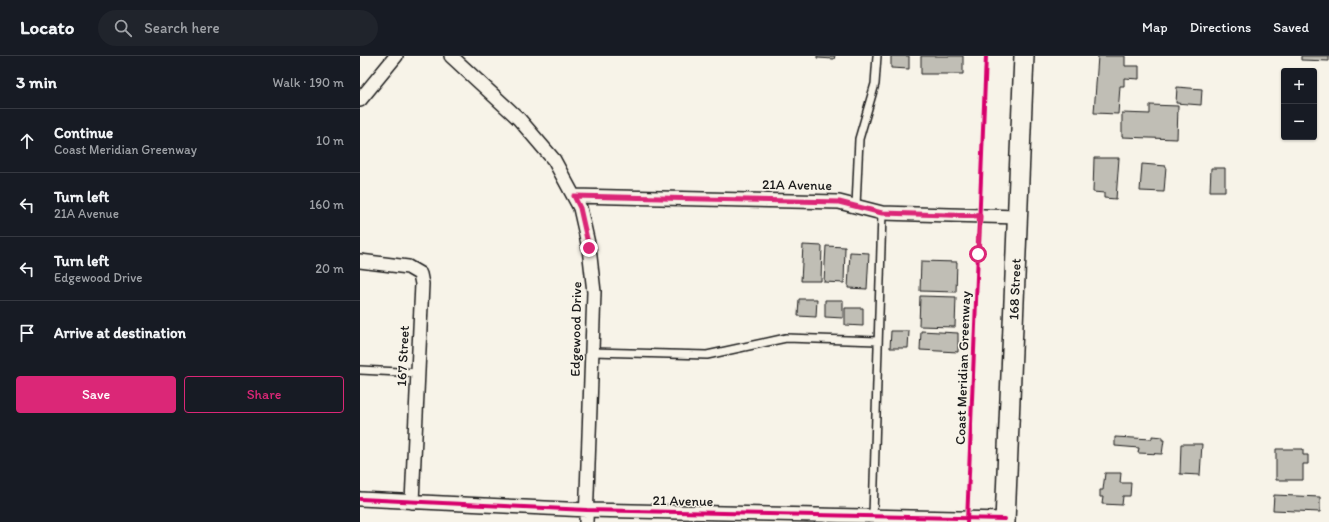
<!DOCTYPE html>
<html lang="en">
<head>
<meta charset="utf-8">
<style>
	:root { --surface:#171b24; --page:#20242c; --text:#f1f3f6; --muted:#9ea1a6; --line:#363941; --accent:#db2777 }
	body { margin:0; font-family:Itim,sans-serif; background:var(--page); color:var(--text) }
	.controls { position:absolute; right:12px; top:12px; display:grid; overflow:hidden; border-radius:4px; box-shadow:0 1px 3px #0004 }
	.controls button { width:36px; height:36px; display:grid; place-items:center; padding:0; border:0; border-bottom:1px solid var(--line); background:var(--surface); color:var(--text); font:20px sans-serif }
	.stop { position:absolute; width:12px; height:12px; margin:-9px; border:3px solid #db2777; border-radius:50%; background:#fff }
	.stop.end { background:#db2777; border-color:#fff; box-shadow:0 1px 4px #0008 }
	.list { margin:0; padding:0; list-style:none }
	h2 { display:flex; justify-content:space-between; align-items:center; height:52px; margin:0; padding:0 16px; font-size:17px }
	h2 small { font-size:13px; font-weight:400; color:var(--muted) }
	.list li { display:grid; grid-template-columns:26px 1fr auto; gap:12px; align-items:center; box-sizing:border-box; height:64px; padding:0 16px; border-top:1px solid var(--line) }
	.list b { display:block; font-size:15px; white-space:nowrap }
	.list p { margin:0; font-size:13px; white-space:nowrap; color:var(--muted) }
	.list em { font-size:13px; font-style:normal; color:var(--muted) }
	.actions { display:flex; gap:8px; padding:12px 16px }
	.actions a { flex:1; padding:9px 0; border:1px solid var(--accent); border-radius:4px; text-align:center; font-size:14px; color:var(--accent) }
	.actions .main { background:var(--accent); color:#fff }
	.icon { flex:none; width:22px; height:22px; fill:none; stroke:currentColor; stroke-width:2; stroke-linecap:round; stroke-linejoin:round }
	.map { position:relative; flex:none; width:969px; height:466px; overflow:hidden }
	header { display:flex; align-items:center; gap:24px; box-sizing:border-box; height:56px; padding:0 20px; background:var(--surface); border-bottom:1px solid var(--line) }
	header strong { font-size:19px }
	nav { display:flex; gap:22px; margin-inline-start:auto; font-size:14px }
	.search { width:280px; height:36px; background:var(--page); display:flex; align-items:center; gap:10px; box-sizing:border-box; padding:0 14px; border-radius:22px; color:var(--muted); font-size:15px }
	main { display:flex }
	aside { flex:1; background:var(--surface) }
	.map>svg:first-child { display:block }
	.building { fill:#c0beb5; stroke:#1c1c1c }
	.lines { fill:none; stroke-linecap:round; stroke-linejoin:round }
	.service-casing { stroke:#1c1c1c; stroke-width:10 }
	.minor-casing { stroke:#1c1c1c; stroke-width:16 }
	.secondary-casing { stroke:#1c1c1c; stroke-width:22 }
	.service { stroke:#f7f3e8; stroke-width:7 }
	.minor { stroke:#f7f3e8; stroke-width:13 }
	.secondary { stroke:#f7f3e8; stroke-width:19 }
	.cycleway-casing { stroke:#f7f3e8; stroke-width:6 }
	.cycleway { stroke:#d6006c; stroke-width:4 }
	.route { stroke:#db2777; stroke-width:5 }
	.labels { text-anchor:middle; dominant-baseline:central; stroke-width:3; stroke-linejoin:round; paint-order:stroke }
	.street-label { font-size:14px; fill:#1c1c1c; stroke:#f7f3e8 }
</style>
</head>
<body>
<header>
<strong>Locato</strong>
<div class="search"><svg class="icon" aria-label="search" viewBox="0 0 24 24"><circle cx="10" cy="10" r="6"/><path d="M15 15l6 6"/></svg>Search here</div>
<nav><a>Map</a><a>Directions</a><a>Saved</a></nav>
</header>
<main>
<aside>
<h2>3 min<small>Walk · 190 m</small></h2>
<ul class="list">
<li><svg class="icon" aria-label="ahead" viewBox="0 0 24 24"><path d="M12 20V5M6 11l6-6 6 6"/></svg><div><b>Continue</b><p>Coast Meridian Greenway</p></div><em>10 m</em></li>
<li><svg class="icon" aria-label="left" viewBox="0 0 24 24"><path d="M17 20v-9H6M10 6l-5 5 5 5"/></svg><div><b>Turn left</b><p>21A Avenue</p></div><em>160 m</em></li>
<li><svg class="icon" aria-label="left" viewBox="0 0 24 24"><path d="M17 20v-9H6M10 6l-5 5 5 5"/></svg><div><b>Turn left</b><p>Edgewood Drive</p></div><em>20 m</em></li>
<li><svg class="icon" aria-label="arrive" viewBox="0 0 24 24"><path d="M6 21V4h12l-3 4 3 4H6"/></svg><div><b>Arrive at destination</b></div></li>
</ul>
<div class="actions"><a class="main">Save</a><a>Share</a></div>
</aside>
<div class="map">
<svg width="969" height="466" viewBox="0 0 969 466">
	<rect width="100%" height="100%" fill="#f7f3e8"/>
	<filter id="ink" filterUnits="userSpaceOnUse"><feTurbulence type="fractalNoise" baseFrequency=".025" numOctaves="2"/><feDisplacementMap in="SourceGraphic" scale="8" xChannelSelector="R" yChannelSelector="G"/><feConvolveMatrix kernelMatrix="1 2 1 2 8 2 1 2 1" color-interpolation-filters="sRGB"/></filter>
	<g filter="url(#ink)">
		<path class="building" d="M 457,0 L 475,0 L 474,3 L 457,2 Z
			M 531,0 L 549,0 L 549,13 L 531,12 Z
			M 561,0 L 603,0 L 603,18 L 561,18 Z
			M 738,0 L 765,0 L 765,10 L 779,10 L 779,23 L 764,22 L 764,30 L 760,30 L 758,58 L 734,57 Z
			M 941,0 L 969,0 L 969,5 L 941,4 Z
			M 817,31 L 842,33 L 841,49 L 816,47 Z
			M 790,49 L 818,50 L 817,83 L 762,81 L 762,57 L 790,58 Z
			M 734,102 L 759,102 L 756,143 L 744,142 L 744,137 L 733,136 Z
			M 782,108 L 806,110 L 804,136 L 780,135 Z
			M 851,112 L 865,112 L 865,135 L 850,135 Z
			M 443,189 L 462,190 L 461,225 L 441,225 Z
			M 466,190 L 485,191 L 484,227 L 464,226 Z
			M 490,196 L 509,197 L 507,233 L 488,232 Z
			M 561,205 L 597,206 L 596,236 L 560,235 Z
			M 560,240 L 596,241 L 595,271 L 559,270 Z
			M 439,243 L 457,243 L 456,261 L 438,260 Z
			M 465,244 L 483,244 L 483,262 L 465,261 Z
			M 485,252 L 503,252 L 503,270 L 485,269 Z
			M 531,275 L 549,275 L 548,292 L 530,292 Z
			M 561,275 L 598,277 L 598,296 L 560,294 Z
			M 792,380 L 802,381 L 802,384 L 804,384 L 802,398 L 778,397 L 779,392 L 755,390 L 755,381 L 792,383 Z
			M 821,388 L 842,388 L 840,419 L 820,418 Z
			M 916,393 L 943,393 L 943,399 L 948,399 L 948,408 L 943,408 L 943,424 L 916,424 Z
			M 745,417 L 761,417 L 760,427 L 771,427 L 770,440 L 763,440 L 762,449 L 742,448 L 743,441 L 740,441 L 740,434 L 743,434 Z
			M 914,439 L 960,441 L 960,456 L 913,454 Z"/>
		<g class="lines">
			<g class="service-casing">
				<path id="service" d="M 496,150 L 499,83 L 515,28 L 517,0
					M 232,296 L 347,299 L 426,282 L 518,285
					M 0,314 L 59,317
					M 513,460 L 522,157"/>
			</g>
			<g class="minor-casing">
				<path id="minor" d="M 91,0 L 159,63 L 194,104 L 220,152 L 229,192 L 234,236 L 226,466
					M 0,44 L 36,0
					M 214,140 L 479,146 L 522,157 L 658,161
					M 0,205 L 48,211 L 60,218 L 62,228 L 52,446
					M 0,443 L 227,454 L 645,463"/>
			</g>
			<g class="secondary-casing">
				<g id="secondary">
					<path id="s1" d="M 645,466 L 664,0"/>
				</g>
			</g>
			<use href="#service" class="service"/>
			<use href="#minor" class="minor"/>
			<use href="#secondary" class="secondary"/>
			<g class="cycleway-casing">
				<path id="cycleway" d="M 0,443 L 227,454 L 645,463
					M 607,466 L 626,0"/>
			</g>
			<use href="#cycleway" class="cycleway"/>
		</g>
	</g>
	<g class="lines" filter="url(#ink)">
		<path class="route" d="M 229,192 L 220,152 L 214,140 L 479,146 L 522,157 L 620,160 L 618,198"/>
	</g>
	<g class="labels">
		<g class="street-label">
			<text transform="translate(437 129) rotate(1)">21A Avenue</text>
			<text stroke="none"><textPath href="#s1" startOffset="233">168 Street</textPath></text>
			<text transform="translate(216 273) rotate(-89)">Edgewood Drive</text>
			<text transform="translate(43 300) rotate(-87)">167 Street</text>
			<text transform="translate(603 312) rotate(-88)">Coast Meridian Greenway</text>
			<text transform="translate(323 445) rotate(1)">21 Avenue</text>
		</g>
	</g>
</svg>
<div class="controls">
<button>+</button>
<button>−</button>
</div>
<div class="stop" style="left:618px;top:198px"></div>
<div class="stop end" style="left:229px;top:192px"></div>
</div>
</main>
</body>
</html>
